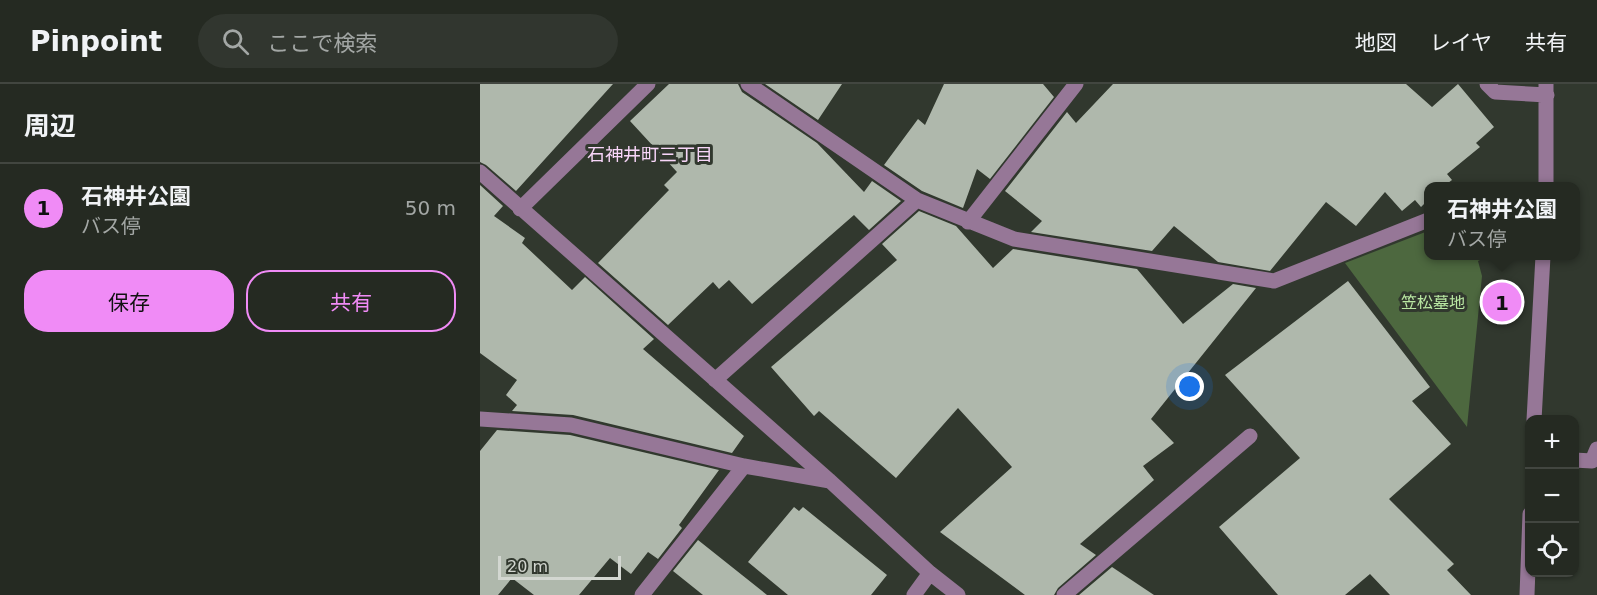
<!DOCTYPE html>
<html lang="ja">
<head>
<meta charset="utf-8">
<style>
	:root { --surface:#252a22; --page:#31362f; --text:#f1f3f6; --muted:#a3a7a5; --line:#424640; --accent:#f08bf6 }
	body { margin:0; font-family:"DejaVu Sans","Noto Sans JP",sans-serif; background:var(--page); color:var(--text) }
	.controls { position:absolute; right:18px; bottom:18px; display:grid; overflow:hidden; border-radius:12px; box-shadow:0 2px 4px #0004 }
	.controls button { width:54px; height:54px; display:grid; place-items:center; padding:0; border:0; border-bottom:2px solid var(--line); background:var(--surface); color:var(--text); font:30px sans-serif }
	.scale { position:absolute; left:18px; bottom:15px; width:123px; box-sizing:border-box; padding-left:6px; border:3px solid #d3d7d1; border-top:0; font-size:16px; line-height:21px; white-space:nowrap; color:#d3d7d1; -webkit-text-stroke:4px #31382e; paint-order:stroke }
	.you { position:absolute; left:710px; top:303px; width:21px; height:21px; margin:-15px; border:4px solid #fff; border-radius:50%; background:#1a73e8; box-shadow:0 0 0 9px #1a73e833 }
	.badge { display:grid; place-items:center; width:39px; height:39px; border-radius:50%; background:var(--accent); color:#111; font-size:20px; font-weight:700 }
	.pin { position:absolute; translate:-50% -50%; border:3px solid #fff; box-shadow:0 2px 6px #0006 }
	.popup { position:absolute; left:944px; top:98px; width:156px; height:78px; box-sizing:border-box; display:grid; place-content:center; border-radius:12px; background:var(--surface); filter:drop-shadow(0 2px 4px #0005); font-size:20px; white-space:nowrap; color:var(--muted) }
	.popup b { font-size:22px; color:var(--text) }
	.popup::after { content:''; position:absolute; left:50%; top:100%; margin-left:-12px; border:12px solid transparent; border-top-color:var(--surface) }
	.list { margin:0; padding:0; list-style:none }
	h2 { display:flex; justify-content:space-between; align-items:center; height:78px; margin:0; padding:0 24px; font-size:26px }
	h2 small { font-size:20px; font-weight:400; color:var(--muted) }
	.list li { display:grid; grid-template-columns:39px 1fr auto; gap:18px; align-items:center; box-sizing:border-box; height:90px; padding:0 24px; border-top:2px solid var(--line) }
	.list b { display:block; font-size:22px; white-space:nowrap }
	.list p { margin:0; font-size:20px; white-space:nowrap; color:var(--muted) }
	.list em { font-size:20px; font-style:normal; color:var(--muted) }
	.actions { display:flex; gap:12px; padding:18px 24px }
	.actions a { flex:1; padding:14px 0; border:2px solid var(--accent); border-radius:24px; text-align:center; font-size:21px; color:var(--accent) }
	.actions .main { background:var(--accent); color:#111 }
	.icon { flex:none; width:33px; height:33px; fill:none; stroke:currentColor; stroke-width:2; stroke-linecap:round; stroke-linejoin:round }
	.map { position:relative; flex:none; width:1117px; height:511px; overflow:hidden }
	header { display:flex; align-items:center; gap:36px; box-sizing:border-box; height:84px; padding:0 30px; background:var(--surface); border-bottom:2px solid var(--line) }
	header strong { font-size:28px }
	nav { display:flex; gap:33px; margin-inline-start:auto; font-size:21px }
	.search { width:420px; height:54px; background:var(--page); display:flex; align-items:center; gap:15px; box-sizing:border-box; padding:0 21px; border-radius:33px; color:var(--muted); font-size:22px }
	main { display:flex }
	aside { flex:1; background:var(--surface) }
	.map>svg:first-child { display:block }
	.green { fill:#4d683f }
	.building { fill:#afb8ac }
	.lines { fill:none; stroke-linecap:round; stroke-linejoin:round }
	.minor { stroke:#967797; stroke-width:15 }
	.labels { text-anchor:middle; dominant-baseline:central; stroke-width:6; stroke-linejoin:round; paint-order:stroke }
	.park-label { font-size:16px; fill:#bae8a3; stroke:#31382e }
	.neighbourhood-label { font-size:18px; fill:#f8d6f9; stroke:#31382e }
</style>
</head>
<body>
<header>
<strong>Pinpoint</strong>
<div class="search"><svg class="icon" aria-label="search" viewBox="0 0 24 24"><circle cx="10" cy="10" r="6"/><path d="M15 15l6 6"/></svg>ここで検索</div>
<nav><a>地図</a><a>レイヤ</a><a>共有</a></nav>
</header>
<main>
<aside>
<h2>周辺<small></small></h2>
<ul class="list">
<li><span class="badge">1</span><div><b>石神井公園</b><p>バス停</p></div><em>50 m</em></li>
</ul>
<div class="actions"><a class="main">保存</a><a>共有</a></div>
</aside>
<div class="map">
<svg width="1117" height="511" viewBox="0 0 1117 511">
	<rect width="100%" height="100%" fill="#31382e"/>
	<path class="green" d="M 948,147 L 948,172 L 1006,173 L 998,177 L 1002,192 L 987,343 L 865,179 Z"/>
	<path class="building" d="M 0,0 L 133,0 L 36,107 L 6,81 L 0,78 Z
		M 189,0 L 258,0 L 262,8 L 337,59 L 384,108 L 392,97 L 421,117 L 389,146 L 374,131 L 272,220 L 249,196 L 239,205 L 233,198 L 188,241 L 118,179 L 189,106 L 184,101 L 197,88 L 150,37 Z
		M 285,0 L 362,0 L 338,36 Z
		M 464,0 L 563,0 L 574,13 L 510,95 L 497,85 L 483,124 L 442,107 L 404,81 L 438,35 L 445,41 Z
		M 633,0 L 926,0 L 952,23 L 978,0 L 1014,43 L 996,59 L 1000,63 L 967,90 L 972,96 L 964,102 L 948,102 L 948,116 L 941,123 L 935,116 L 922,127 L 905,108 L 876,142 L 846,118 L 790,187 L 738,178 L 694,142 L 672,167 L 551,148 L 562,137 L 525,107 L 587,28 L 596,39 Z
		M 0,101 L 23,122 L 14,132 L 45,154 L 42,159 L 92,206 L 105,193 L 174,255 L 163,265 L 264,352 L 252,369 L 93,331 L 32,327 L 37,321 L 26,311 L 37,296 L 0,269 Z
		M 439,127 L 476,142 L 513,184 L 533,165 L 657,185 L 703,240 L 753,200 L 776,204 L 671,335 L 694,359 L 663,382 L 674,396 L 600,460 L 616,471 L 578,504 L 574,511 L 545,511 L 460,448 L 532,383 L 478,324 L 416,394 L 339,327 L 334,332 L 291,283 L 417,176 L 402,160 Z
		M 868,197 L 950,303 L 932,317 L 971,360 L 909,415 L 974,480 L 967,486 L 991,511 L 910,511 L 890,490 L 865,511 L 798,511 L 739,443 L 820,374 L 745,291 Z
		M 17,346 L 90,351 L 239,386 L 199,441 L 202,444 L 178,475 L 168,468 L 151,490 L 130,474 L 99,511 L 54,511 L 32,494 L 18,511 L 0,511 L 0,367 Z
		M 314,423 L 319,427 L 323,423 L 407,491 L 391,511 L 308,511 L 268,478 Z
		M 218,456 L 287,511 L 223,511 L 193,487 Z
		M 632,483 L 674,511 L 599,511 Z"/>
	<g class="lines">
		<path class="minor" d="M 268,0 L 437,116 L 534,155 L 794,197 L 948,136
			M 1007,0 L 1015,8 L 1067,11
			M 1066,0 L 1066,103
			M 0,88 L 350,397 L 450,489 L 478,511
			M 40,125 L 168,0
			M 488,138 L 596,0
			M 235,296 L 437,116
			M 0,335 L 91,341 L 264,382 L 350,397
			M 1054,336 L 1063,172
			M 1094,376 L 1112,377 L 1117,365
			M 162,511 L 264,382
			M 434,511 L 450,489
			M 584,511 L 770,352
			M 1047,511 L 1050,430"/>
	</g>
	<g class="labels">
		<g class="park-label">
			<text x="953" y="218">笠松墓地</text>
		</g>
		<g class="neighbourhood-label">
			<text x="170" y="70">石神井町三丁目</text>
		</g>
	</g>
</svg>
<div class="controls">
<button>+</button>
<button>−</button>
<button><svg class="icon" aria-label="locate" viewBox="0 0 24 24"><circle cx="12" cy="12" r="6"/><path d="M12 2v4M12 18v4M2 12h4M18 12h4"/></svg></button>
</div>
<div class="scale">20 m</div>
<div class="you"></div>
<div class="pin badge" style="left:1022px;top:218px">1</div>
<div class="popup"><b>石神井公園</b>バス停</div>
</div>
</main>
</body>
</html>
